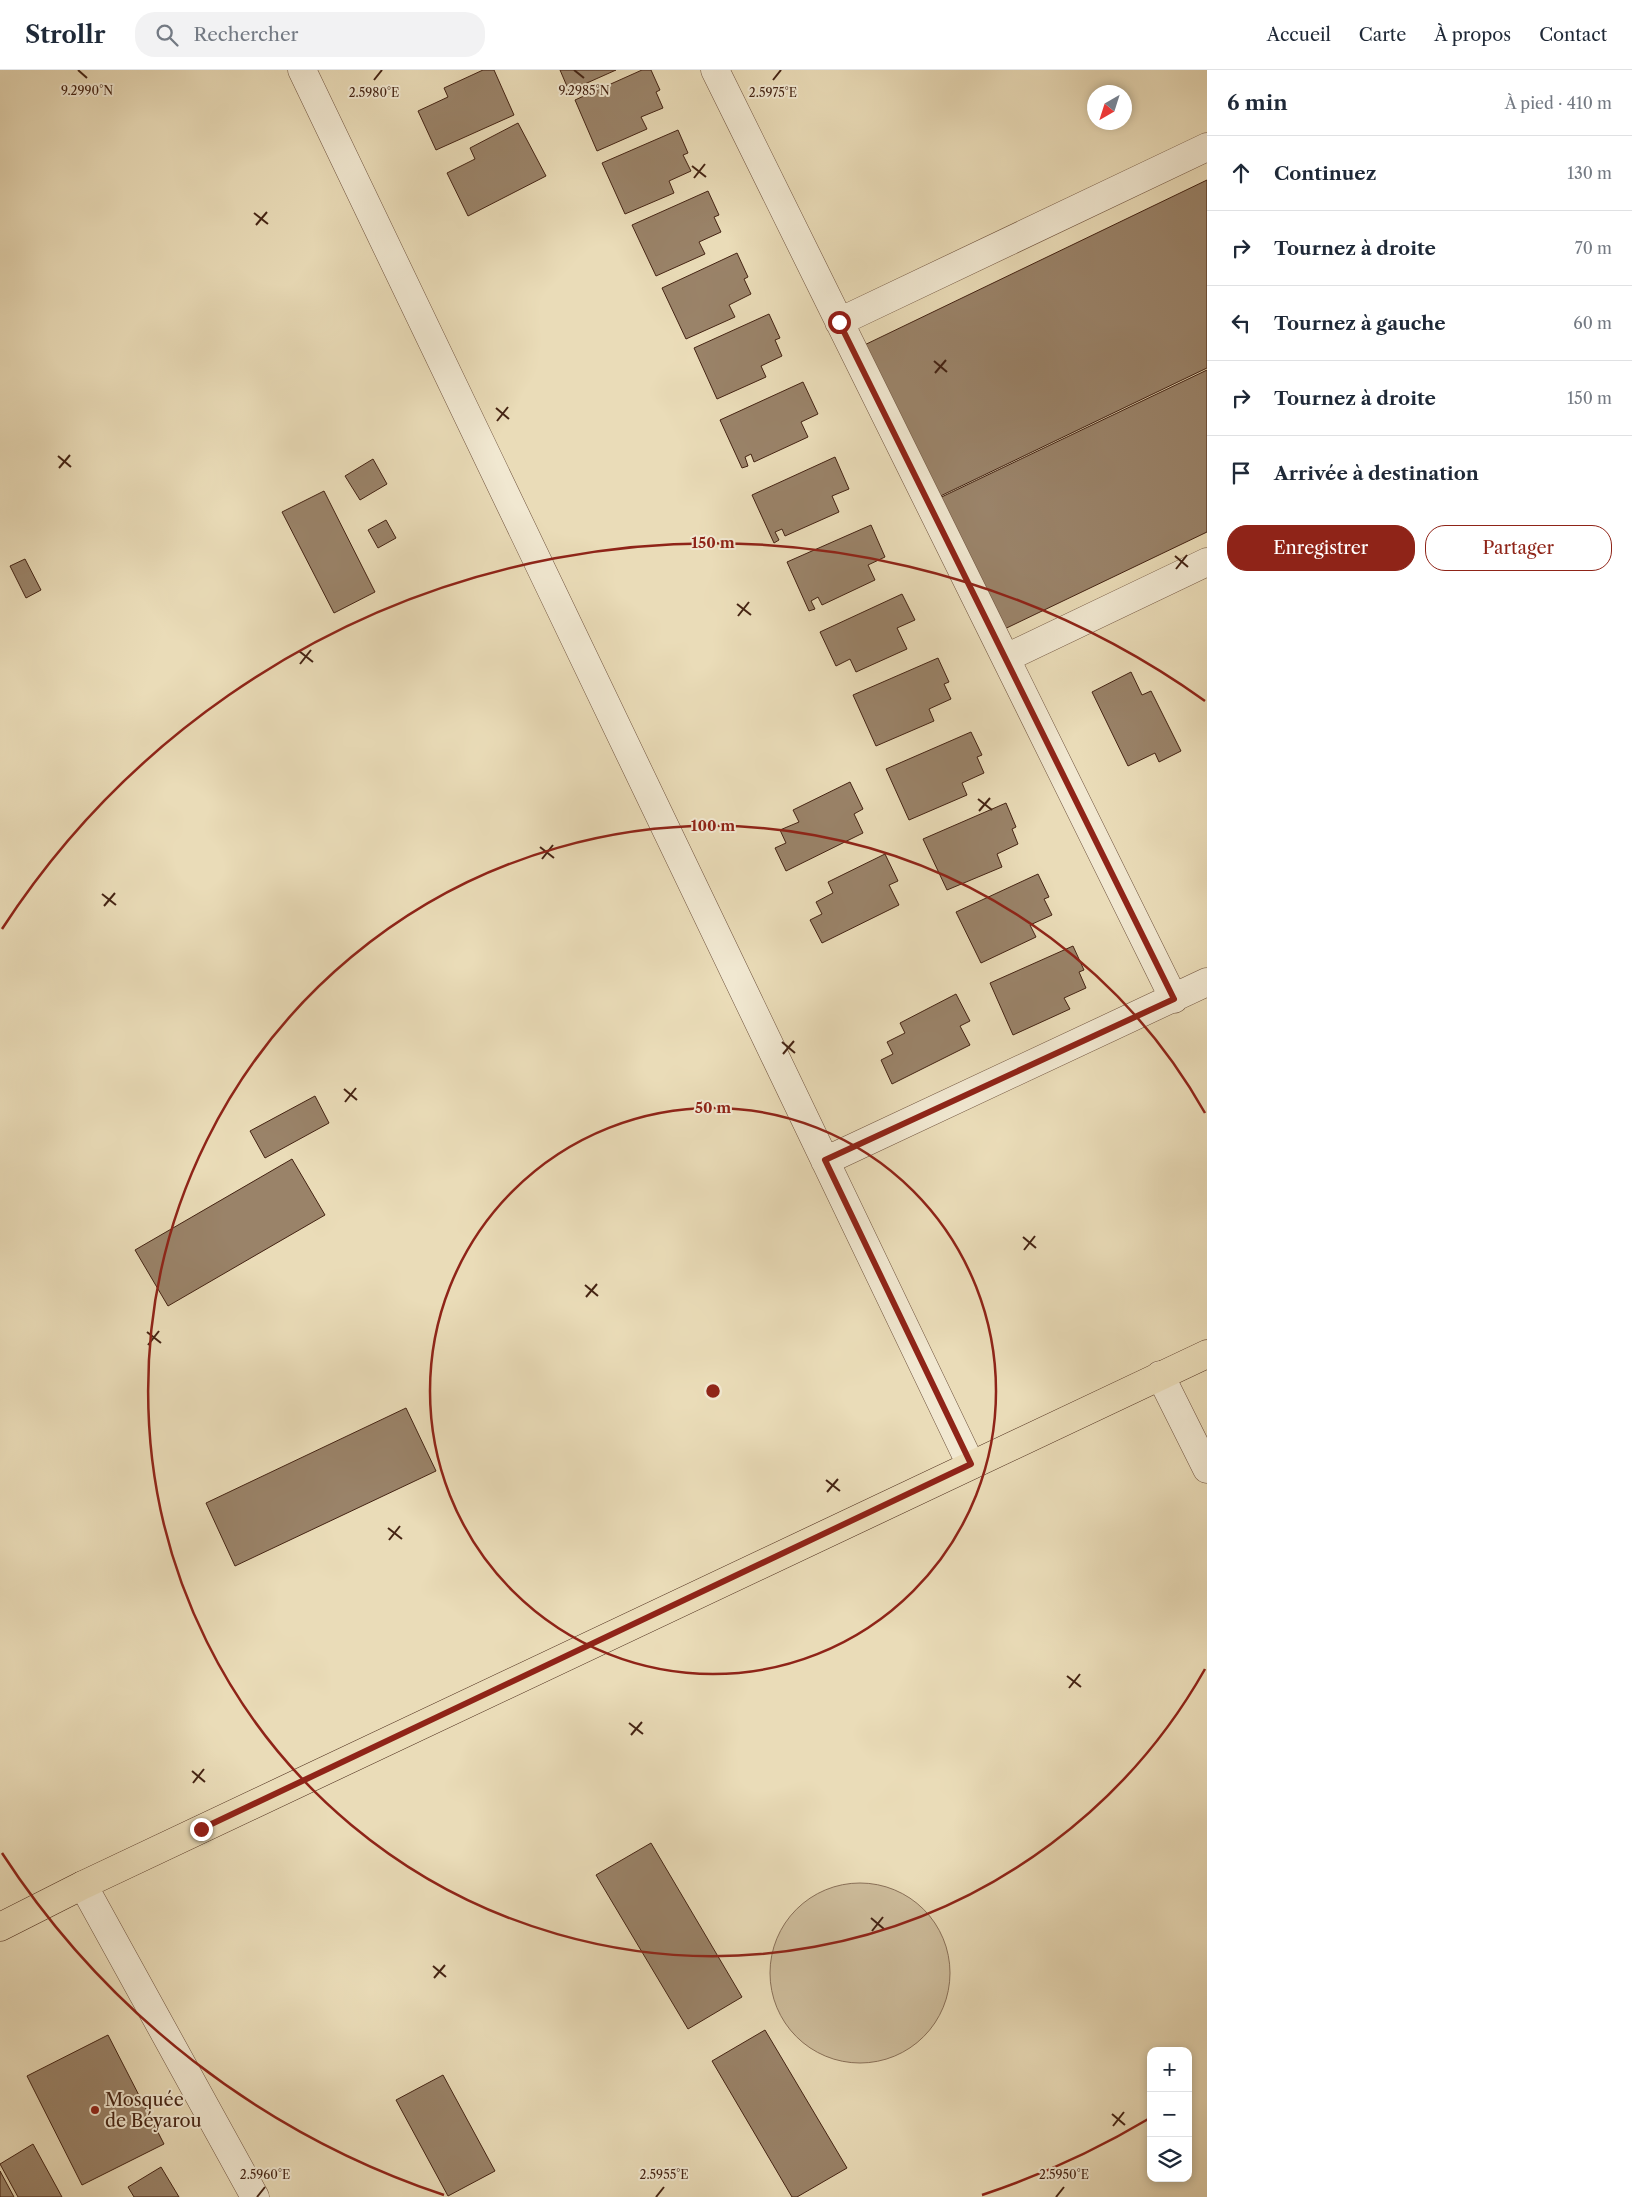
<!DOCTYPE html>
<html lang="fr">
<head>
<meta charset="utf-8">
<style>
	:root { --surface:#fff; --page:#f2f2f3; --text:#1f2937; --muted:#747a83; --line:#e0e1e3; --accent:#8f2418 }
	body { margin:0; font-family:"Libre Caslon Text",serif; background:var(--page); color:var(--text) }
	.controls { position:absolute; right:15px; bottom:15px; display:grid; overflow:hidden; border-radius:10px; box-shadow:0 2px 8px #0003 }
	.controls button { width:45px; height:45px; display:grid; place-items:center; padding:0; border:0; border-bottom:1px solid var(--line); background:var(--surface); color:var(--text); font:25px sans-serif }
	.compass { position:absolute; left:1087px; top:15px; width:45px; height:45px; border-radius:50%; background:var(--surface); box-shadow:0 2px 8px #0003; rotate:219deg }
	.stop { position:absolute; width:15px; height:15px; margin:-11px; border:4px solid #8f2418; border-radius:50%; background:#fff }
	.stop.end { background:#8f2418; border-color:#fff; box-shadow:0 1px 5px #0008 }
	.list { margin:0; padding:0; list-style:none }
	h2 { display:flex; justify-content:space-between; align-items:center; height:65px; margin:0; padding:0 20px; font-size:21px }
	h2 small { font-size:16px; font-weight:400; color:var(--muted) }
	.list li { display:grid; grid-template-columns:32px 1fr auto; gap:15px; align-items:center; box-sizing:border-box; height:75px; padding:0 20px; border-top:1px solid var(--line) }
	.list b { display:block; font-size:19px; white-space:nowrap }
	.list em { font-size:16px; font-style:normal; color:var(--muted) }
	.actions { display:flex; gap:10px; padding:15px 20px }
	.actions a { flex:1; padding:11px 0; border:1px solid var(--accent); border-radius:20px; text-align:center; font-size:18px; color:var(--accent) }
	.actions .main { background:var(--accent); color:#fff }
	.icon { flex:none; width:28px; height:28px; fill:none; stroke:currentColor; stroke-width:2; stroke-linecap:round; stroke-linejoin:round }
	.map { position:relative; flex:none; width:1207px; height:2127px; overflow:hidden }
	header { display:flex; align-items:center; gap:30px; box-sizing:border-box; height:70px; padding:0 25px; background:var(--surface); border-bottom:1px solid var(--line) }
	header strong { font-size:24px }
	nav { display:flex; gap:28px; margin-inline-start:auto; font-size:18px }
	.search { width:350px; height:45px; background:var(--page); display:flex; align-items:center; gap:12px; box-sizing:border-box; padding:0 18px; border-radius:20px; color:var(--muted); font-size:19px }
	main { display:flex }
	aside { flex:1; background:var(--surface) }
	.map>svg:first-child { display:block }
	.green { fill:#cebd9c; stroke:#897058 }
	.building { fill:#9a8369; stroke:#442313 }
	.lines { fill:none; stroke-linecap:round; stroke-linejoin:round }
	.street-casing { stroke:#6e513c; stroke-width:29 }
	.primary-casing { stroke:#442313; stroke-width:29 }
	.street { stroke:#f1e8d1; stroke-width:28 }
	.primary { stroke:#eadcb8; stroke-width:28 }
	.route { stroke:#8f2418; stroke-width:6 }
	.ticks { fill:none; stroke:#442313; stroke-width:2 }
	.ring { fill:none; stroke:#8f2418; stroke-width:2.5 }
	.poi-dot { fill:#8f2418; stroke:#f1e8d1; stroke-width:2 }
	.labels { text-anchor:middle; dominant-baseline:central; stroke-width:4; stroke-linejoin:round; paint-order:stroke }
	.poi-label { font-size:18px; fill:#442313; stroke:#f1e8d1; text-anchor:start }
	.ticks-label { font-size:12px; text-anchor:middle; fill:#442313; stroke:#f1e8d1; stroke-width:4; stroke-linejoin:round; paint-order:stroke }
	.centre { fill:#8f2418; stroke:#f1e8d1; stroke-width:2.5 }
	.ring-label { font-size:15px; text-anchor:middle; font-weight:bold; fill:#8f2418; stroke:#f1e8d1; stroke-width:4; stroke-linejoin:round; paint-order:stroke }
</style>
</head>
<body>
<header>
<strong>Strollr</strong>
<div class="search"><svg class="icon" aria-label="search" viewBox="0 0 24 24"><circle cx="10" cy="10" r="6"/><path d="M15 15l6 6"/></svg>Rechercher</div>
<nav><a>Accueil</a><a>Carte</a><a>À propos</a><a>Contact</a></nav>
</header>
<main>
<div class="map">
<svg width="1207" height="2127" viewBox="0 0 1207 2127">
	<rect width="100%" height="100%" fill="#eadcb8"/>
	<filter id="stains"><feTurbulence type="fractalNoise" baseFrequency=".004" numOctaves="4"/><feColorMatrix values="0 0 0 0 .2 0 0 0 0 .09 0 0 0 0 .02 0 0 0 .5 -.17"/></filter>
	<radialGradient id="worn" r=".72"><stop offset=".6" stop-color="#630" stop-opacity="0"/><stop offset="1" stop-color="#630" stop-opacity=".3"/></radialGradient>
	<path class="green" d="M770 1903a90 90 0 1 1 180 0a90 90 0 1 1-180 0Z"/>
	<path class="building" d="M 483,0 L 494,0 L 514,45 L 436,80 L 418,41 L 448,27 L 444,18 Z
		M 560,0 L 616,0 L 569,21 Z
		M 642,0 L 651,0 L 660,20 L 656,22 L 663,38 L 641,47 L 647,59 L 597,81 L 575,30 Z
		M 518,53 L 546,106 L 468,146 L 447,103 L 475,89 L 470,78 Z
		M 678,60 L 688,83 L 683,85 L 691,101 L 669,111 L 674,123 L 625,144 L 602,93 Z
		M 1207,110 L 1207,298 L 928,432 L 854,280 Z
		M 708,121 L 719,145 L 714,147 L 721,162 L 699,172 L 705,184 L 656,206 L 632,155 Z
		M 737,183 L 748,207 L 744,209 L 751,224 L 729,235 L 735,247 L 686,269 L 662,218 Z
		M 769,244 L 780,268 L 775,270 L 782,286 L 761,296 L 766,307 L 717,329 L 694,278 Z
		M 1207,300 L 1207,462 L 992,565 L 929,433 Z
		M 803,312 L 818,344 L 801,352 L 808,367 L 754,392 L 751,384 L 745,387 L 748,396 L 742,398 L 720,350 Z
		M 835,387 L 849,419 L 832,426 L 839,442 L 785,466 L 782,459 L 775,462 L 779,470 L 774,473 L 752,425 Z
		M 373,389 L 387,414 L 360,430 L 345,406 Z
		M 324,421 L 375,522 L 334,543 L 282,442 Z
		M 386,450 L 396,468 L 378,478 L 368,460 Z
		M 871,455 L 885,487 L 868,495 L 875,510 L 822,535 L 818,527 L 811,531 L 815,539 L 809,541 L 787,492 Z
		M 25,489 L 41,520 L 26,528 L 10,496 Z
		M 902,524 L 915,550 L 897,558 L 907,579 L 856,602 L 850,589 L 836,596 L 820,562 Z
		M 938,588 L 949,612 L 944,614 L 951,629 L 929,639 L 934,651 L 876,676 L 853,625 Z
		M 1131,602 L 1142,625 L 1151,621 L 1181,681 L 1159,692 L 1155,683 L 1128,696 L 1092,622 Z
		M 971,662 L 982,685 L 977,687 L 984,703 L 962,713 L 967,725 L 909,750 L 886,699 Z
		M 850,712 L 863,739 L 854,744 L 863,763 L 786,801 L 775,778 L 786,773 L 780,760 L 799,752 L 793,740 Z
		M 1006,733 L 1016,757 L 1012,759 L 1018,774 L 997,784 L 1002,797 L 947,820 L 923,769 Z
		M 885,784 L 898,811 L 889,815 L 899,835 L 822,873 L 810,850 L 822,844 L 816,832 L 833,823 L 828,812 Z
		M 1038,804 L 1049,827 L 1044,829 L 1052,845 L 1030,855 L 1036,867 L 981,893 L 956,842 Z
		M 1073,876 L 1084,900 L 1079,902 L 1086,918 L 1064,928 L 1070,939 L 1013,965 L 990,913 Z
		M 956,924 L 970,951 L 960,956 L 970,975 L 892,1014 L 881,990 L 893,984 L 887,972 L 905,963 L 900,953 Z
		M 315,1026 L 329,1053 L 265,1088 L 250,1061 Z
		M 292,1089 L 325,1145 L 168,1236 L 135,1180 Z
		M 406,1338 L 436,1401 L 235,1496 L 206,1433 Z
		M 651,1773 L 742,1927 L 688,1959 L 596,1805 Z
		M 765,1960 L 847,2098 L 797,2127 L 792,2127 L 712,1991 Z
		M 108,1965 L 164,2074 L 82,2115 L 27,2006 Z
		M 443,2005 L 495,2101 L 448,2126 L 396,2030 Z
		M 33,2074 L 62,2127 L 18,2127 L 0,2094 Z
		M 161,2097 L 179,2127 L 134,2127 L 128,2117 Z
		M 0,2101 L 14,2127 L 0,2127 Z"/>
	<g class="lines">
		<g class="street-casing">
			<path id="street" d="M 302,0 L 971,1395
				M 715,0 L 1174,929
				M 839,252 L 1207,77
				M 1006,588 L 1207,492
				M 825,1091 L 1207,912
				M 1160,1305 L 1207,1399
				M 83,1815 L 255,2127"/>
		</g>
		<g class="primary-casing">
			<path id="primary" d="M 0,1857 L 83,1815 L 1207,1284"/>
		</g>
		<use href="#street" class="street"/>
		<use href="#primary" class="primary"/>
	</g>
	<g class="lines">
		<path class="route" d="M 201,1759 L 971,1394 L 825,1090 L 1174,929 L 839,252"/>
	</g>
	<path class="ticks" d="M 78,0 L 87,8M 574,0 L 584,8M 374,10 L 382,0M 773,10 L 781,0M 692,96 L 706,107M 694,108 L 705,94M 254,143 L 268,154M 256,155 L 267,142M 934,291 L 947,302M 935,303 L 946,290M 496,338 L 509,349M 497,351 L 508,337M 58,386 L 71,397M 59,398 L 70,385M 1175,486 L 1188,497M 1176,499 L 1187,485M 737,534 L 751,545M 738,546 L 749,532M 299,581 L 313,592M 300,594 L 311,580M 978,729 L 992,740M 979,741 L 990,728M 540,777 L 554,788M 542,789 L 553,775M 102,824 L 116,835M 104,836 L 115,823M 782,972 L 795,983M 783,984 L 794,971M 344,1019 L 357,1030M 345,1032 L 356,1018M 1023,1167 L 1036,1178M 1024,1180 L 1035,1166M 585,1215 L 598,1226M 586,1227 L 597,1214M 147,1262 L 161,1273M 148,1275 L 159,1261M 826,1410 L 840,1421M 827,1422 L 838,1409M 388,1458 L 402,1469M 389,1470 L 400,1456M 1067,1606 L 1081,1617M 1069,1618 L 1080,1604M 629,1653 L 643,1664M 631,1665 L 642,1652M 192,1701 L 205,1712M 193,1713 L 204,1699M 871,1848 L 884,1859M 872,1861 L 883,1847M 433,1896 L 446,1907M 434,1908 L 445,1895M 1112,2044 L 1125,2055M 1113,2056 L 1124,2042M 257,2127 L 265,2117M 656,2127 L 664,2117M 1056,2127 L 1064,2117"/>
	<g class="ring">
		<circle cx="713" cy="1321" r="283"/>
		<path d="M1205 1599A565 565 0 1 1 1205 1043"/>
		<path d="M1150 2048A848 848 0 0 1 982 2125M444 2125A848 848 0 0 1 2 1783M2 859A848 848 0 0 1 1205 631"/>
	</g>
	<circle class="poi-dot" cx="95" cy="2040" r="5"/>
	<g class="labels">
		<g class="poi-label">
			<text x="105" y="2030">Mosquée<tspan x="105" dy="21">de Béyarou</tspan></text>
		</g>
	</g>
	<g class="ticks-label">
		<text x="87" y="25">9.2990°N</text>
		<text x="584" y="25">9.2985°N</text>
		<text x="374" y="27">2.5980°E</text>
		<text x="773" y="27">2.5975°E</text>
		<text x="265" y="2109">2.5960°E</text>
		<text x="664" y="2109">2.5955°E</text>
		<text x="1064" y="2109">2.5950°E</text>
	</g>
	<circle cx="713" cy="1321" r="8" class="centre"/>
	<g class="ring-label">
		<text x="713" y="478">150 m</text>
		<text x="713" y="761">100 m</text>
		<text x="713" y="1043">50 m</text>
	</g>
	<rect width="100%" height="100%" filter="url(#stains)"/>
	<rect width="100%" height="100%" fill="url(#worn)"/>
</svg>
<div class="controls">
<button>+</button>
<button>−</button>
<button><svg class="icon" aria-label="layers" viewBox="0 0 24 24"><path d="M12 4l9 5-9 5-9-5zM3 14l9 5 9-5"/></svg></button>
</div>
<svg class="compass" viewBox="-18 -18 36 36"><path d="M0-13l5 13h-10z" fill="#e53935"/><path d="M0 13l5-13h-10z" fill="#747a83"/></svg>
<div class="stop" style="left:839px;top:252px"></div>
<div class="stop end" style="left:201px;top:1759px"></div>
</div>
<aside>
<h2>6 min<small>À pied · 410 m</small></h2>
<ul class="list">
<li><svg class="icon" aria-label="ahead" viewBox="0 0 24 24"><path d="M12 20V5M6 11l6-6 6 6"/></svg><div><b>Continuez</b></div><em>130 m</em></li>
<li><svg class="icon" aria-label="right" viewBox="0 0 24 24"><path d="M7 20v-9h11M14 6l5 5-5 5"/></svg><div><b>Tournez à droite</b></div><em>70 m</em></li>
<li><svg class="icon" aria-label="left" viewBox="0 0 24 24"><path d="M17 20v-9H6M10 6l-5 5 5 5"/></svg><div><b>Tournez à gauche</b></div><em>60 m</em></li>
<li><svg class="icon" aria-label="right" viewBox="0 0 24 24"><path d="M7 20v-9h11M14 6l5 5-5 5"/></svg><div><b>Tournez à droite</b></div><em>150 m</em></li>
<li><svg class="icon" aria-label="arrive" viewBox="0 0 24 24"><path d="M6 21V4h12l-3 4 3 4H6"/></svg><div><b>Arrivée à destination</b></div></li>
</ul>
<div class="actions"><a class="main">Enregistrer</a><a>Partager</a></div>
</aside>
</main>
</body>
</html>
